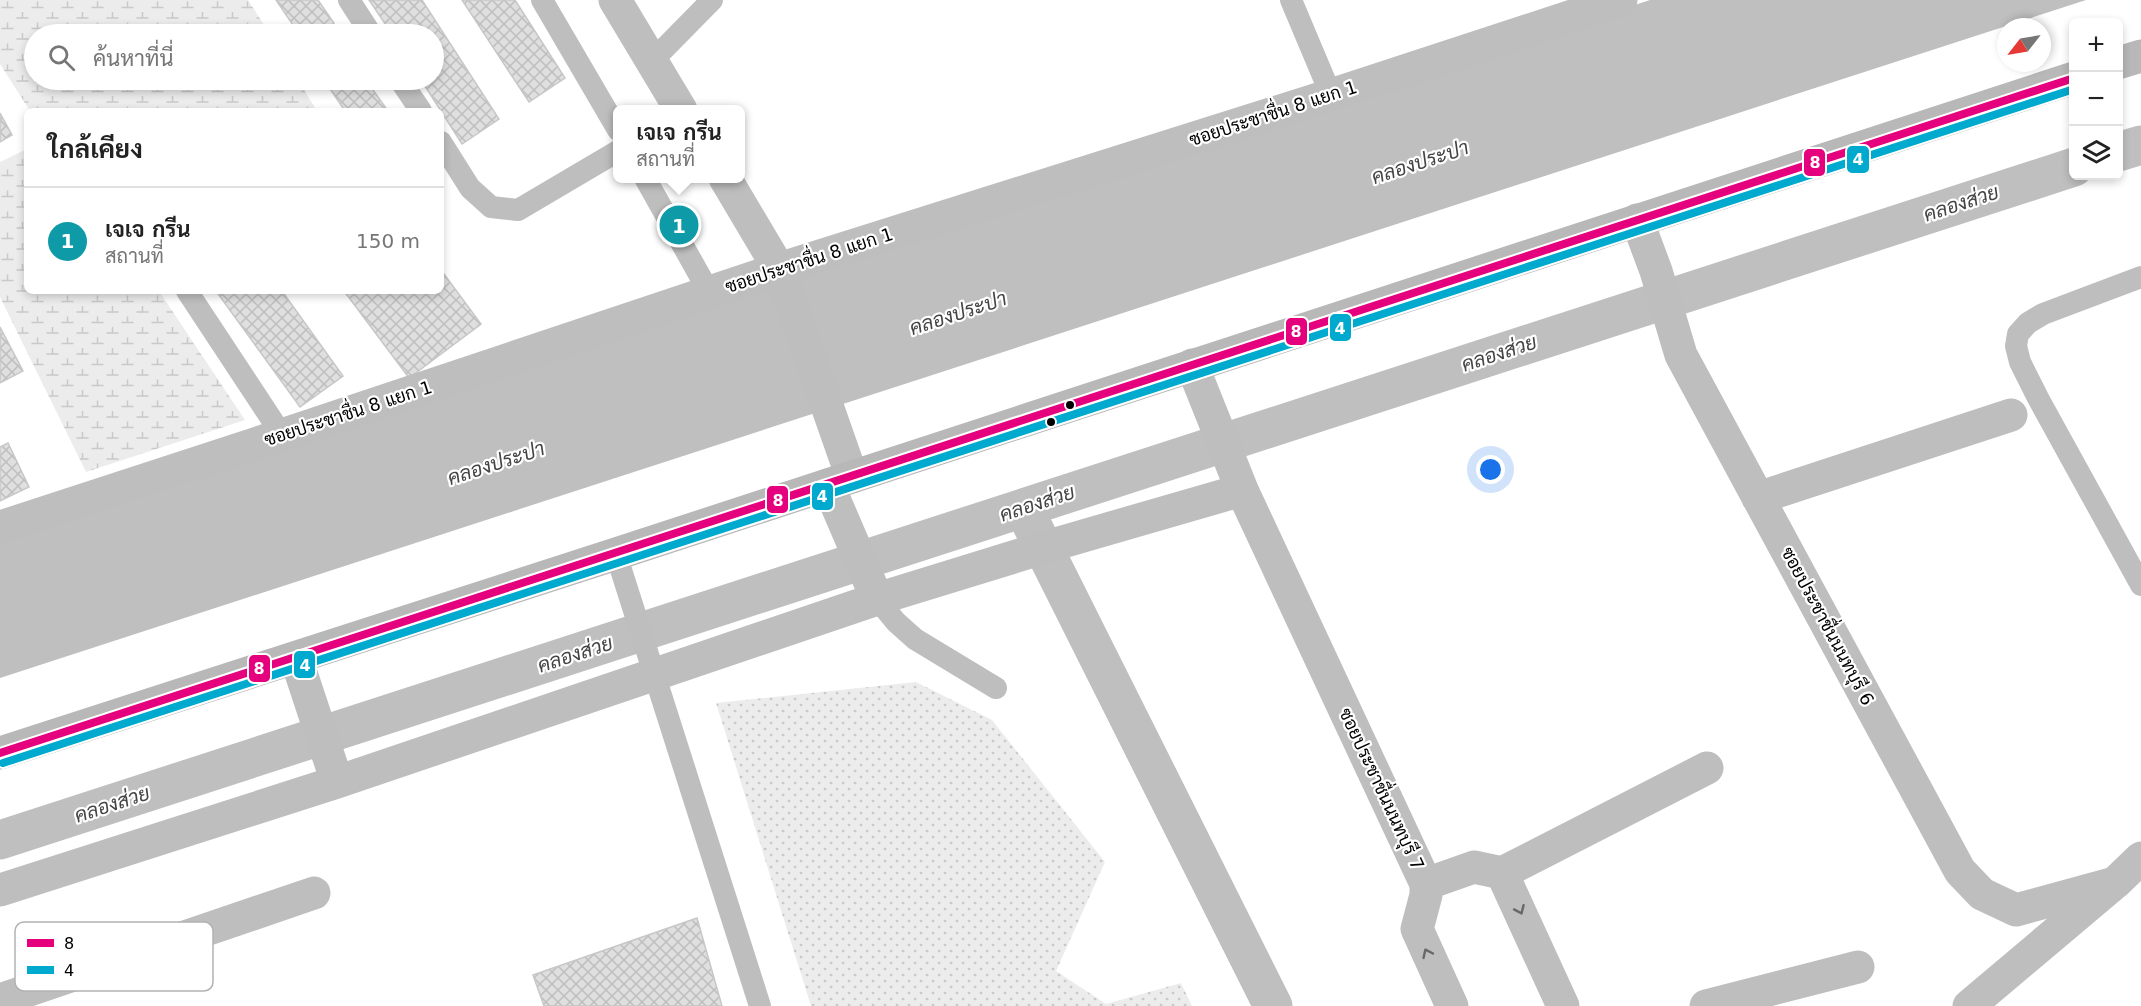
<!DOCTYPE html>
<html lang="th">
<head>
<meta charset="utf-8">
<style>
	:root { --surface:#fff; --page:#f2f2f2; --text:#222; --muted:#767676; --line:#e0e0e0; --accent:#595959 }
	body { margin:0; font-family:"DejaVu Sans",Sarabun,sans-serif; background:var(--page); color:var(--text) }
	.controls { position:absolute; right:18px; top:18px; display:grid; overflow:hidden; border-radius:9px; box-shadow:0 3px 9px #0003 }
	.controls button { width:54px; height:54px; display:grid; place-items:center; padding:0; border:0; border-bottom:2px solid var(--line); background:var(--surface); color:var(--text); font:30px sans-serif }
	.compass { position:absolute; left:1997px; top:18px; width:54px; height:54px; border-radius:50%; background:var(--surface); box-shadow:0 3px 9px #0003; rotate:239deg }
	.you { position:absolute; left:1491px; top:470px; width:21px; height:21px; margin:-15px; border:4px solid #fff; border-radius:50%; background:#1a73e8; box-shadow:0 0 0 9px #1a73e833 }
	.badge { display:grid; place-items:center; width:39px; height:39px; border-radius:50%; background:var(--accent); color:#fff; font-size:20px; font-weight:700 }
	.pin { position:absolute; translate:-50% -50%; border:3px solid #fff; box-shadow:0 2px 6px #0006 }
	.popup { position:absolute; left:613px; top:105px; width:132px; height:78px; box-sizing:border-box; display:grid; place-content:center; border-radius:9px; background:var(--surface); filter:drop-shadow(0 2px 4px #0005); font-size:20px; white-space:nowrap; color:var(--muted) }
	.popup b { font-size:22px; color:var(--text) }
	.popup::after { content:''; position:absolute; left:50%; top:100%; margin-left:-12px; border:12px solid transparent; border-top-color:var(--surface) }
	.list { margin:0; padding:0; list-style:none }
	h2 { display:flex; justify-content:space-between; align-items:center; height:78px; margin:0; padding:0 24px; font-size:26px }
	h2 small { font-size:20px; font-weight:400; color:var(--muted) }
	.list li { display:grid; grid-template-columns:39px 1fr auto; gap:18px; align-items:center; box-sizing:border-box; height:108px; padding:0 24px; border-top:2px solid var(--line) }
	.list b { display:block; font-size:22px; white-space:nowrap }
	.list p { margin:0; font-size:20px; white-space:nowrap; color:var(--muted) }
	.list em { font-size:20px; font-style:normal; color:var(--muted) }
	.icon { flex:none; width:33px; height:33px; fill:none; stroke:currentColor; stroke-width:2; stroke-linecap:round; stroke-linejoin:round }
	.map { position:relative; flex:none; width:2141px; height:1006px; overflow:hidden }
	.search { position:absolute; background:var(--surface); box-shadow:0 3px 9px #0003; left:24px; top:24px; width:420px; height:66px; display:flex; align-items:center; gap:15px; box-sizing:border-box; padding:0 21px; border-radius:33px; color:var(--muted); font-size:22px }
	.panel { position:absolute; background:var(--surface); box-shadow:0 3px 9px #0003; left:24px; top:108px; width:420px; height:186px; border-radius:9px }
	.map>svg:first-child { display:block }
	.grass { fill:url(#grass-dots) }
	.wetland { fill:url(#wetland-marsh) }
	.water { fill:#bfbfbf }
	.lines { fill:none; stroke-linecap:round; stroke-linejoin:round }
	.canal { stroke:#bfbfbf; stroke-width:39 }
	.building { fill:url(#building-cross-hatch); stroke:#c7c7c7; stroke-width:1.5 }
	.service { stroke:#bebebe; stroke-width:22 }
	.minor { stroke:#bebebe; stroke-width:33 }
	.secondary { stroke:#b8b8b8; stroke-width:33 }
	.bus-1-casing { stroke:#fff; stroke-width:12 }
	.bus-2-casing { stroke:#fff; stroke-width:12 }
	.bus-1 { stroke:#e5007d; stroke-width:8 }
	.bus-2 { stroke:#00a9ce; stroke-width:8 }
	.oneway { stroke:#686868 }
	.bus-dot { fill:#000; stroke:#fff; stroke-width:2 }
	.labels { text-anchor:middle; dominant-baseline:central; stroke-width:4.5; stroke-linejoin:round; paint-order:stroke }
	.street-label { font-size:18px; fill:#000; stroke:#fff }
	.water-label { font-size:20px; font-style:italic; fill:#444; stroke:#fff }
	.key { fill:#fff; stroke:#b2b2b2; stroke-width:1.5 }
	.key-label { font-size:16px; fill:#000 }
	.line-badge { stroke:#fff; stroke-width:2 }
	.badge-label { font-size:16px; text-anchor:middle; font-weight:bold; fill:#fff }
</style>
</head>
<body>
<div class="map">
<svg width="2141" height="1006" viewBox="0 0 2141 1006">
	<defs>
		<pattern id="grass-dots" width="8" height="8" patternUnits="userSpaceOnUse" patternTransform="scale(1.5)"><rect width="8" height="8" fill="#ececec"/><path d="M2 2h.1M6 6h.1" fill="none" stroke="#c9c9c9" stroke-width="1.8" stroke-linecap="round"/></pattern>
		<pattern id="wetland-marsh" width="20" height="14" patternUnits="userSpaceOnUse" patternTransform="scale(1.5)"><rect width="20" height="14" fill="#ececec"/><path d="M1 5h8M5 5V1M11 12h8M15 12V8" fill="none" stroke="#c9c9c9"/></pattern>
		<pattern id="building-cross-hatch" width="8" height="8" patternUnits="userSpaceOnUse" patternTransform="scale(1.5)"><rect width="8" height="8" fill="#dfdfdf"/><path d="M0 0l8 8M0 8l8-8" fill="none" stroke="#bebebe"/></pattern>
	</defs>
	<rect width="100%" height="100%" fill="#fff"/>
	<path class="grass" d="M 916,682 L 992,720 L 1105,862 L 1056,971 L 1106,1004 L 1181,983 L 1192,1006 L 811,1006 L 716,703 Z"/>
	<path class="wetland" d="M 0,0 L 248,0 L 270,34 L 34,34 L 34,80 L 298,80 L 317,111 L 30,111 L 0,64 Z
		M 27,149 L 27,291 L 159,291 L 245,420 L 86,472 L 0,297 L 0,162 Z"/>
	<path class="water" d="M 1650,0 L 2086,0 L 0,678 L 0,536 Z"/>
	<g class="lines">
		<path class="canal" d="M 2118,152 L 2141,145
			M 1027,515 L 1273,1006
			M 0,840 L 2074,167"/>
	</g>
	<path class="building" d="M 276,0 L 318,0 L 334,23 L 318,34 L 299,34 Z
		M 369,0 L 422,0 L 499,119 L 462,144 L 421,80 L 434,80 L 434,34 L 392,34 Z
		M 462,0 L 515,0 L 565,78 L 529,102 Z
		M 324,80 L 366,80 L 388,111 L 345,111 Z
		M 0,113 L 12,135 L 0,142 Z
		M 441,270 L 481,324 L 409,378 L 344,291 L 441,291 Z
		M 216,291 L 282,291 L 343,376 L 300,407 Z
		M 0,327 L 23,371 L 0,383 Z
		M 8,443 L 29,487 L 0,501 L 0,447 Z
		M 697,918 L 722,1006 L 544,1006 L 533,975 Z"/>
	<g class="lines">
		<path class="service" d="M 349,0 L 371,34
			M 542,0 L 618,130
			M 1291,0 L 1331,95
			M 651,62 L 712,0
			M 400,80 L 421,111
			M 441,142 L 470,188 L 491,207 L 518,210 L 618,151
			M 645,178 L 709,292
			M 2141,277 L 2043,314 L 2028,323 L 2018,334 L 2016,346 L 2020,362 L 2038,398 L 2141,585
			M 187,291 L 282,435
			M 616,554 L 760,1006
			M 877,599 L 896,622 L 915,639 L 996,688"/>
		<path class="minor" d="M 615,0 L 681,110
			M 725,178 L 779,269 L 852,477
			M 1637,220 L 1656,271 L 1681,355 L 1960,871 L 1982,894 L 2016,910 L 2115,883
			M 1192,365 L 1242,490 L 1426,884 L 1426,895 L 1417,929 L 1452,1006
			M 828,485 L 877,599
			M 1758,498 L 2011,415
			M 0,527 L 282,435 L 779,269 L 1331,95 L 1621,0
			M 296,658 L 337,782
			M 1502,873 L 1707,768
			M 1426,884 L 1474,867 L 1502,873 L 1563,1006
			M 0,890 L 337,782 L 877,599 L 1059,543 L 1242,490
			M 0,1000 L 314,893
			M 1706,1006 L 1858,967
			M 1969,1006 L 2115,883 L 2141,858"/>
		<path class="secondary" d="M 2118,63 L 2141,56
			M 0,753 L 616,554 L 2074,78"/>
		<g class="bus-1-casing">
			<path id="bus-1" d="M 0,753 L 2074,78"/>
		</g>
		<g class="bus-2-casing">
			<path id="bus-2" d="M 3,763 L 2074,89"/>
		</g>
		<use href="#bus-1" class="bus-1"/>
		<use href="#bus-2" class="bus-2"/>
	</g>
	<defs><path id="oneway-chevron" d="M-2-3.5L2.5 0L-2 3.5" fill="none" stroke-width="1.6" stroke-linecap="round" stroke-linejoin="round" transform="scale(1.5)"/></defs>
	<g class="oneway">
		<use href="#oneway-chevron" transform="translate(1520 910) rotate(66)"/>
		<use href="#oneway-chevron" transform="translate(1427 953) rotate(-115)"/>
	</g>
	<g class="bus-dot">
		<circle cx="1070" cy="405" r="5"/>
		<circle cx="1051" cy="422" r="5"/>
	</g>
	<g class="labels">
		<g class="street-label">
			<text transform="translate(1273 113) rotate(-18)">ซอยประชาชื่น 8 แยก 1</text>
			<text transform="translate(809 260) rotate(-18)">ซอยประชาชื่น 8 แยก 1</text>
			<text transform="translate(348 413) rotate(-18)">ซอยประชาชื่น 8 แยก 1</text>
			<text transform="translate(1828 626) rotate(62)">ซอยประชาชื่นนนทบุรี 6</text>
			<text transform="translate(1382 789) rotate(65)">ซอยประชาชื่นนนทบุรี 7</text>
		</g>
		<g class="water-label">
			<text transform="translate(1420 162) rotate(-18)">คลองประปา</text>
			<text transform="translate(1961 203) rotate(-18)">คลองส่วย</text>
			<text transform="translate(958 313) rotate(-18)">คลองประปา</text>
			<text transform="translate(1499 353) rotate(-18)">คลองส่วย</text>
			<text transform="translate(496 463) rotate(-18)">คลองประปา</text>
			<text transform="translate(1037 503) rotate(-18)">คลองส่วย</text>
			<text transform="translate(575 654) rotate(-18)">คลองส่วย</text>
			<text transform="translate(112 804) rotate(-18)">คลองส่วย</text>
		</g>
	</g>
	<rect x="15" y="922" width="198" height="69" rx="9" class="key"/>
	<rect x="27" y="939" width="27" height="8" fill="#e5007d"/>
	<rect x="27" y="966" width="27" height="8" fill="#00a9ce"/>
	<g class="key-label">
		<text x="64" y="949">8</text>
		<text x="64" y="976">4</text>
	</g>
	<g class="line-badge">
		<rect x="1846" y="145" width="24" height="29" rx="6" fill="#00a9ce"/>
		<rect x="1803" y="148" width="23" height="29" rx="6" fill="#e5007d"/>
		<rect x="1329" y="313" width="23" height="29" rx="6" fill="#00a9ce"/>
		<rect x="1285" y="317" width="23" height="29" rx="6" fill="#e5007d"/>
		<rect x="811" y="482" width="23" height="29" rx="6" fill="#00a9ce"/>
		<rect x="766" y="485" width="23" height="29" rx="6" fill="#e5007d"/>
		<rect x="293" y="650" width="23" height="29" rx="6" fill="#00a9ce"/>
		<rect x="248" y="654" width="23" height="29" rx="6" fill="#e5007d"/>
	</g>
	<g class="badge-label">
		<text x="1858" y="165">4</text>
		<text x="1815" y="168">8</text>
		<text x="1340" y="334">4</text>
		<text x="1296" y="337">8</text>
		<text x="822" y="502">4</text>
		<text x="778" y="506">8</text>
		<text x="305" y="671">4</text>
		<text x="259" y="674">8</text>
	</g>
</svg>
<div class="controls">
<button>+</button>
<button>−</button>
<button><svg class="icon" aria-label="layers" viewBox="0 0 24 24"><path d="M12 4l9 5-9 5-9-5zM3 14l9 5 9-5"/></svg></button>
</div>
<svg class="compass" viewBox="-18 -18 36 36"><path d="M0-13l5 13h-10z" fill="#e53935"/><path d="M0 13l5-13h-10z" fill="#767676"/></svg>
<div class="you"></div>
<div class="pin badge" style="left:679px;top:225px;background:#0f9aa8">1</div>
<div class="popup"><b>เจเจ กรีน</b>สถานที่</div>
<div class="search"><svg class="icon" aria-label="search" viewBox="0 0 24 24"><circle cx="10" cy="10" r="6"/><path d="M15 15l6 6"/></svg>ค้นหาที่นี่</div>
<section class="panel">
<h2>ใกล้เคียง<small></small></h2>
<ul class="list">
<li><span class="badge" style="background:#0f9aa8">1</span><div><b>เจเจ กรีน</b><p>สถานที่</p></div><em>150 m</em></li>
</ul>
</section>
</div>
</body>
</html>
